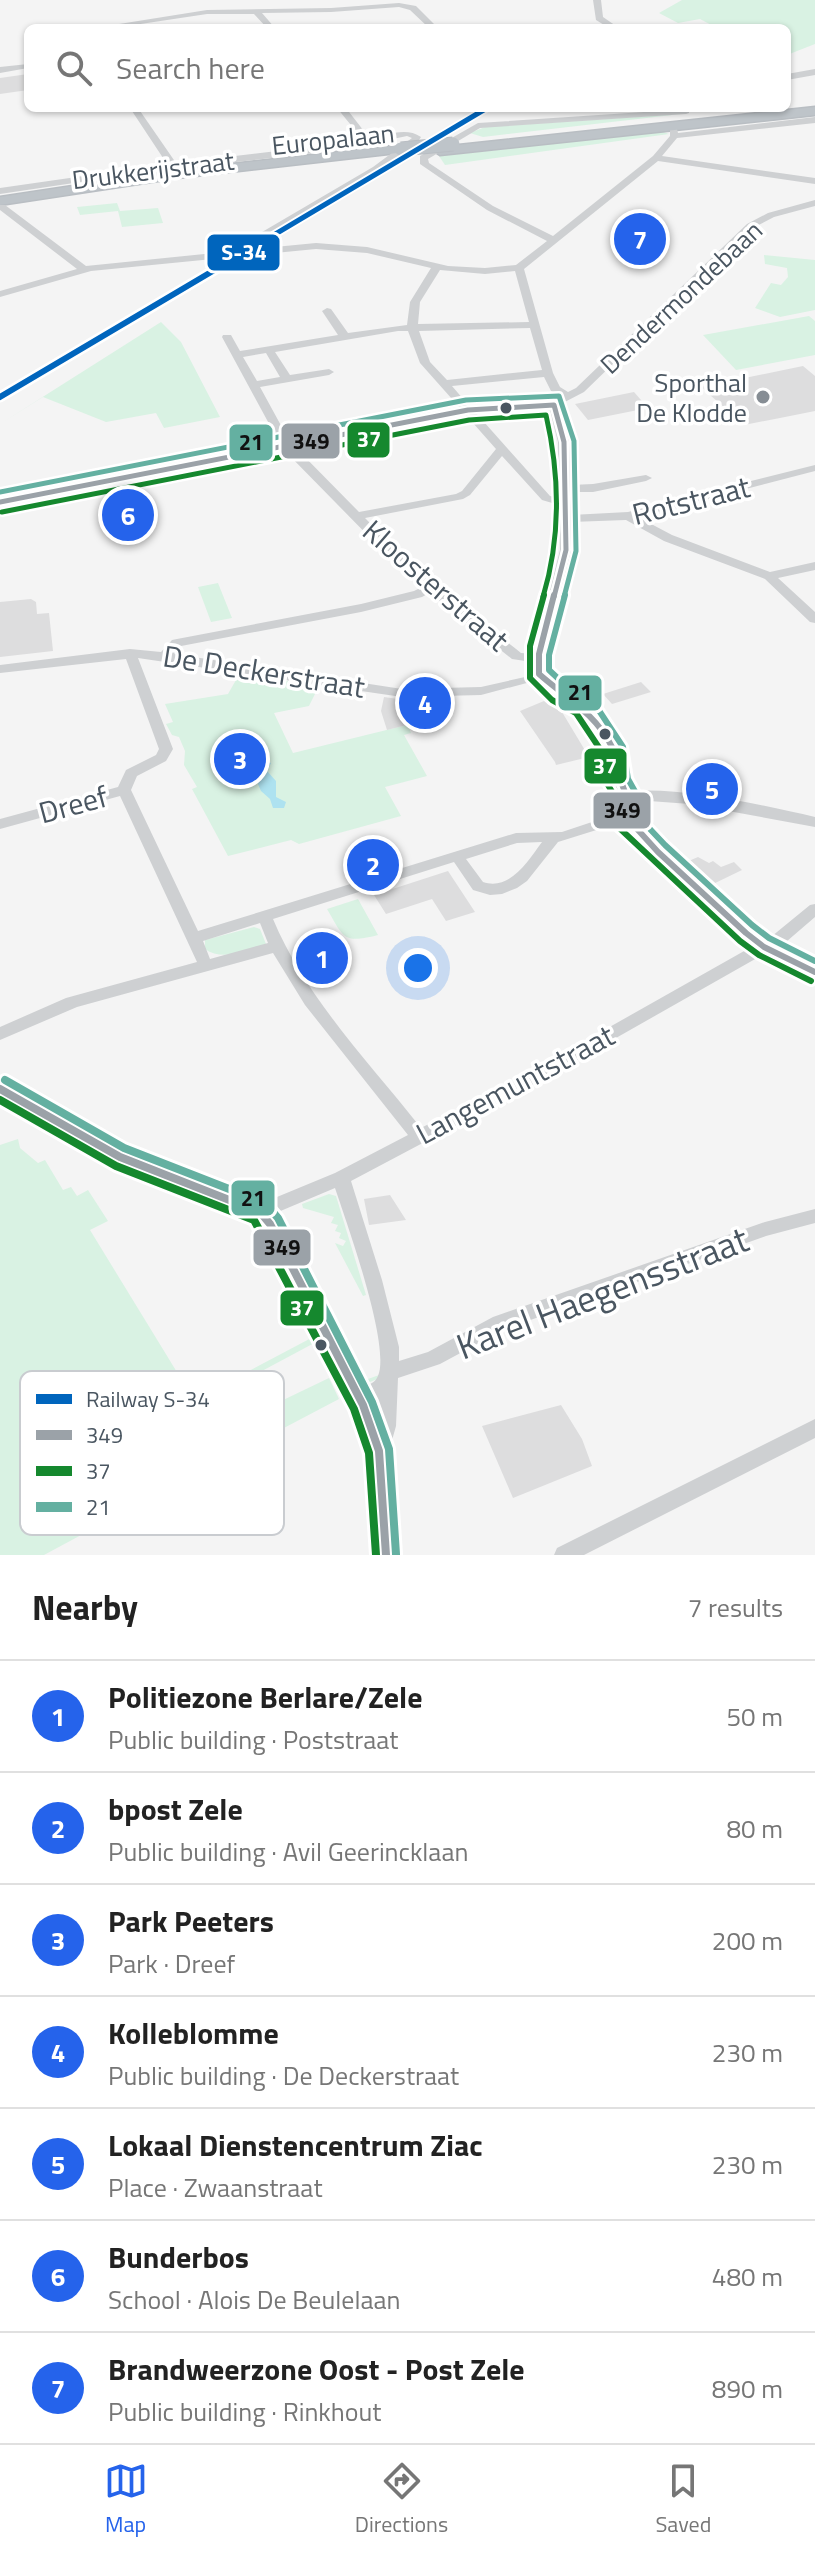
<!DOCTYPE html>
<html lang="en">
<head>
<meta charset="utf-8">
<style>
	:root { --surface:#fff; --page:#f6f6f6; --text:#222; --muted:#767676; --line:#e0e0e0; --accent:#2563eb }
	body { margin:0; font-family:"Titillium Web",sans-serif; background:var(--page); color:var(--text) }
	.you { position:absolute; left:418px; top:968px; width:28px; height:28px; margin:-20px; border:6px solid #fff; border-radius:50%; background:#1a73e8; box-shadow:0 0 0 12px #1a73e833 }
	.badge { display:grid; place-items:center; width:52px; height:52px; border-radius:50%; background:var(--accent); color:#fff; font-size:26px; font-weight:700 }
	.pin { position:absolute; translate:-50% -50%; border:4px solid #fff; box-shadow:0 2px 8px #0006 }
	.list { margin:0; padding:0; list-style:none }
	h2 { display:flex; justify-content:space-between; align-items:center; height:104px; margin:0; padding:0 32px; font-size:34px }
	h2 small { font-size:26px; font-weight:400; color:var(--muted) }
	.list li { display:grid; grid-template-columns:52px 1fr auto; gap:24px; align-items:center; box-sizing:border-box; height:112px; padding:0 32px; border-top:2px solid var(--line) }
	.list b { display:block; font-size:30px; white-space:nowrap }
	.list p { margin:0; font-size:26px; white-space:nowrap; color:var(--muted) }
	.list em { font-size:26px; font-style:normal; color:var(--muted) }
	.icon { flex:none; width:44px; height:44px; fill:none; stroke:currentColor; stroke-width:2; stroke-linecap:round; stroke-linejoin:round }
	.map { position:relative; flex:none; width:815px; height:1555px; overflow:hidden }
	.search { position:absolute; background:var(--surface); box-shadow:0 2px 6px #0004; left:24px; right:24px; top:24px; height:88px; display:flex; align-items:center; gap:20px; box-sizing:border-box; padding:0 28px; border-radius:12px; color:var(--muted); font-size:30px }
	.sheet { height:888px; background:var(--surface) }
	nav { display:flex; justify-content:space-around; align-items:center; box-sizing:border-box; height:112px; border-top:2px solid var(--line); background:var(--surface); font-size:22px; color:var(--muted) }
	nav a { display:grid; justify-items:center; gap:4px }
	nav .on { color:var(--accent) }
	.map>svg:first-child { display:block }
	.green { fill:#d9f2e3 }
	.water { fill:#aee2f0 }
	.building { fill:#ddddde }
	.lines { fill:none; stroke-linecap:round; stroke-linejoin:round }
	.highway-casing { stroke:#b9bec3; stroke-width:3 }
	.minor { fill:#ced0d2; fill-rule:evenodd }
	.highway { fill:#bec4c9; fill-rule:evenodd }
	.rail { stroke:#c9cacc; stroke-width:2 }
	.highway-bridge-casing { stroke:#b9bec3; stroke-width:15; stroke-linecap:butt }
	.highway-bridge { stroke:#bec4c9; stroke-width:13 }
	.bus-1-far2-casing { stroke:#fff; stroke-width:10 }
	.bus-1-far1-casing { stroke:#fff; stroke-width:12 }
	.bus-1-casing { stroke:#fff; stroke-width:14 }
	.bus-2-far2-casing { stroke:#fff; stroke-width:10 }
	.bus-2-far1-casing { stroke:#fff; stroke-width:12 }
	.bus-2-casing { stroke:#fff; stroke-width:14 }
	.bus-3-far2-casing { stroke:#fff; stroke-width:10 }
	.bus-3-far1-casing { stroke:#fff; stroke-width:12 }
	.bus-3-casing { stroke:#fff; stroke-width:14 }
	.bus-1-far2 { stroke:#9ba2a8; stroke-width:5 }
	.bus-1-far1 { stroke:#9ba2a8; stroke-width:6 }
	.bus-1 { stroke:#9ba2a8; stroke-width:8 }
	.bus-2-far2 { stroke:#15882e; stroke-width:5 }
	.bus-2-far1 { stroke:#15882e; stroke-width:6 }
	.bus-2 { stroke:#15882e; stroke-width:8 }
	.bus-3-far2 { stroke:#64b0a1; stroke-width:5 }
	.bus-3-far1 { stroke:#64b0a1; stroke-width:6 }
	.bus-3 { stroke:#64b0a1; stroke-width:8 }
	.rail-1-far1-casing { stroke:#fff; stroke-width:9 }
	.rail-1-casing { stroke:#fff; stroke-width:11 }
	.rail-1-far1 { stroke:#0065bd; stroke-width:5 }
	.rail-1 { stroke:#0065bd; stroke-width:6 }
	.poi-dot { fill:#868d94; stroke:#fff; stroke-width:3 }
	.bus-dot { fill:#4a5661; stroke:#fff; stroke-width:3 }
	.labels { text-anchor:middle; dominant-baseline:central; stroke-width:7; stroke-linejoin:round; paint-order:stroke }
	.far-street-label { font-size:26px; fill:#4a5661; stroke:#fff }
	.far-poi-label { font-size:26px; fill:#4a5661; stroke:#fff; text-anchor:end }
	.street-label { font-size:30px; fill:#4a5661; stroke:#fff }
	.near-street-label { font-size:36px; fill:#4a5661; stroke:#fff }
	.key { fill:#fff; stroke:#c9ccd0; stroke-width:2 }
	.key-label { font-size:22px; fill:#4a5661 }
	.line-badge { stroke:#fff; stroke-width:3 }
	.badge-label { font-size:22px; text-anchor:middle; font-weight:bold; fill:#fff }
	.pale-badge-label { font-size:22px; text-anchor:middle; font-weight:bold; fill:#111 }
</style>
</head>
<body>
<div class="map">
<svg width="815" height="1555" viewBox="0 0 815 1555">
	<rect width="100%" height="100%" fill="#f4f4f4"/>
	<path class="green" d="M 682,0 L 815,0 L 815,44 L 787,55 L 787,28 L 717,28 L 700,19 L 678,23 L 659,13 Z
		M 681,114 L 483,137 L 470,133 L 485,127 Z
		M 663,132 L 669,134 L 445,165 L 439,156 Z
		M 117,203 L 120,211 L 158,208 L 163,223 L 122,227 L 118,211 L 80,215 L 77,207 Z
		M 764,255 L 815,260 L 815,310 L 780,317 L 755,308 L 771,283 L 781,285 L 788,277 L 787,268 L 765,264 Z
		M 809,316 L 815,321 L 815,355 L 736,370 L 703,335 Z
		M 161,322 L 181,342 L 220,417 L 164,428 L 156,413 L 106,422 L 43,397 L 0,424 Z
		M 218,583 L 232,618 L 211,622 L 198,587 Z
		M 240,673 L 319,686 L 309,706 L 274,713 L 293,753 L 415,723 L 416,726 L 409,728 L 411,733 L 404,735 L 427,776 L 385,787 L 401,816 L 299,844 L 291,840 L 228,856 L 192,789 L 197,787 L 184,765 L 185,751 L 179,737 L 172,735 L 166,724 L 173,722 L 165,704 L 228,694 Z
		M 358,899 L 378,935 C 343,944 344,938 327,909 Z
		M 254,927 L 260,929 L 266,944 C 246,950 223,962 205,949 L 205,940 Z
		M 18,1139 L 20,1148 L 38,1163 L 45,1160 L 63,1190 L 71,1187 L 77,1196 L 88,1190 L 108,1221 L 90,1230 L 194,1400 L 315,1336 L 318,1341 L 202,1403 L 206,1412 L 203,1414 L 230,1455 L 44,1555 L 0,1555 L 0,1145 Z
		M 329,1194 L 336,1196 L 366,1295 L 363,1296 L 335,1243 L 343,1246 L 346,1241 L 339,1238 L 341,1233 L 335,1231 L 338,1225 L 331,1223 L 334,1217 L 303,1208 L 302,1204 Z
		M 287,1224 L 364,1375 L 368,1379 L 379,1375 L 380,1378 L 370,1382 L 363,1380 L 288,1237 Z
		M 329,1378 L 339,1399 L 242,1450 L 229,1426 Z"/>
	<path class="water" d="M 258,758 L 271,763 L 267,771 L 276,781 L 276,797 L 286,802 L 284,808 L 273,808 L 270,799 L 261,791 L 250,765 Z"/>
	<path class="building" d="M 28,74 L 28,90 L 0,94 L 0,78 Z
		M 803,366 L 815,376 L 815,411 L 780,418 L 744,425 L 701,387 Z
		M 634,392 L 648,408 L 588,420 L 575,404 Z
		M 31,599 L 36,602 L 37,614 L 49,613 L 53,651 L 0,657 L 0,602 Z
		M 641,682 L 651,692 L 612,704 L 603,694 Z
		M 384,697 L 412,701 L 415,723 L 387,730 L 381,711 Z
		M 544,701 L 548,704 L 556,702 L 589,757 L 556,765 L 555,762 L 520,711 Z
		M 700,773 L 730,777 L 728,790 L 732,791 L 731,796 L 696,791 Z
		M 698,857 L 709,863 L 713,861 L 721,867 L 734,862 L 742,870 L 709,886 L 684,863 Z
		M 448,871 L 475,912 L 446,921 L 432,899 L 386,914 L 374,895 Z
		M 338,941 L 350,960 L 306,975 L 295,956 Z
		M 390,1195 L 406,1220 L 369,1225 L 364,1199 Z
		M 561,1405 L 582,1439 L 592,1466 L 513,1498 L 482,1426 Z"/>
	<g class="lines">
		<g class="highway-casing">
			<path id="highway" d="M 815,107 L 815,115 L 440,155 L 434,151 L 440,147 Z
				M 401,145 L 406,146 L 406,152 L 178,178 L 0,205 L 0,197 L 178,170 Z"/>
		</g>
		<path class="minor" d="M 593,0 L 601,0 L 603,17 L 619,28 L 609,28 L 596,20 Z
			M 399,3 L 416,6 L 438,28 L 429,28 L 410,10 L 399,7 L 331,12 L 262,13 L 275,28 L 267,28 L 254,14 L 207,14 L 114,28 L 94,28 L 207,10 L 331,8 Z
			M 28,64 L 28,68 L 0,73 L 0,67 Z
			M 815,69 L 815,75 L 787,80 L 787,74 Z
			M 130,108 L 138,108 L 176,163 L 353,142 L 359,135 L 337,108 L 346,108 L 367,135 L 366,140 C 385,136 405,126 421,137 C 410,160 276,232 245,250 L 316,243 L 367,247 L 448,266 L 485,268 L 516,265 L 547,241 L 487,210 L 420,164 L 420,156 L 478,123 L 689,109 L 689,113 L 686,114 L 480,128 L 428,159 L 429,163 L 493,206 L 553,236 L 653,156 L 670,136 L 670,125 L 676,125 L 678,133 L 815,117 L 815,123 L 677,138 L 662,156 L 815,178 L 815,184 L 658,161 L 524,269 L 553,373 L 560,387 L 568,392 L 576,388 L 747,224 L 768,213 L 815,200 L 815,206 L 774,217 L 753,228 L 584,392 L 559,405 L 570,442 L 571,485 L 593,484 L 646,475 L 652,478 L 646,481 L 593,492 L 571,492 L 571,515 L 628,512 L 815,465 L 815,471 L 638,517 L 672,535 L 770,572 L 815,562 L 815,570 L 778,578 L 815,612 L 815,623 L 810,622 L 765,579 L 664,541 L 626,520 L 571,522 L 572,550 L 543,669 L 533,669 L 532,662 L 512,659 L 429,593 L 422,597 L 361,612 L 181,646 L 174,654 L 402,689 L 481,687 L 525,677 L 539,670 L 544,671 L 563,689 L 587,702 L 595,711 L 621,751 L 625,783 L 631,791 C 684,787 762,805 815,817 L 815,827 L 690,804 L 622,799 L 611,783 L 607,751 L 585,717 L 577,708 L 553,695 L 538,680 L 481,695 L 402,697 L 138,658 L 173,749 L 166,761 L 137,776 L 131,790 L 198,931 L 516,833 L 562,832 L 622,812 L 633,816 L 663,848 L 766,941 L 810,905 L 815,904 L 815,917 L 779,948 L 815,965 L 815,978 L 764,954 L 549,1076 L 351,1181 L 382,1280 L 399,1347 L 399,1361 L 428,1352 L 493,1317 L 765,1222 L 815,1209 L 815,1223 L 766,1236 L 505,1329 L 440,1364 L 398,1378 L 396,1426 L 389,1451 L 396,1555 L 376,1555 L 369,1451 L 354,1406 L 276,1250 L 254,1217 L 114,1162 L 0,1097 L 0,1083 L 126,1152 L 260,1204 L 335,1173 L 408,1135 L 305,1005 L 273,953 L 77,1007 L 0,1040 L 0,1027 L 66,998 L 197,962 L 120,796 L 0,829 L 0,819 L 118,787 L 126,770 L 156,755 L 159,749 L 126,659 L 0,673 L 0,665 L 130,649 L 161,652 L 172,640 L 177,639 L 361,604 L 414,591 L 422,587 L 389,557 L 284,450 L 0,506 L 0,498 L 280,444 L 222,337 L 223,335 L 231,335 L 240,351 L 338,335 L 322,311 L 327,308 L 331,309 L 348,333 L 407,325 L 410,302 L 431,268 L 367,253 L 316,249 L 91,271 L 0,297 L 0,291 L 77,269 L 0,210 L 0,205 L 5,205 L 86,266 L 234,251 L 235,248 L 373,167 L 412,138 L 407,136 L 340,150 L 141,173 L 0,194 L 0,188 L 167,164 ZM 440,270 L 485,274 L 515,271 L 529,322 L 418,324 L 420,302 ZM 530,328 L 542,370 L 447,380 L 430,362 L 419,331 ZM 398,331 L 408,331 L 420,363 L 460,408 L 290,442 L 260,387 L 329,375 L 334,372 L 329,369 L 290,375 L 275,352 ZM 266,353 L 280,377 L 257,381 L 243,357 ZM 544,377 L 551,391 L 560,396 L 545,404 L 470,407 L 452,386 ZM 550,410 L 558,442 L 559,498 L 550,496 L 476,413 ZM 465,414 L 496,449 L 462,491 L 456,494 L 359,512 L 295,447 ZM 502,456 L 542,500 L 559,505 L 560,550 L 534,654 L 521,653 C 466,610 413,568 365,518 L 463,499 L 470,495 ZM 622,822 L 653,856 L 753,946 L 537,1068 L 421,1128 C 369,1062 306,998 273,919 L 454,862 L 473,890 L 490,895 L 502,894 L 517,888 L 527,881 L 558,842 ZM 542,842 C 528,861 510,891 483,882 L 466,859 L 517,843 ZM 260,923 L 268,943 L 210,959 L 203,941 ZM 335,1188 C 347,1224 391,1346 378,1376 C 375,1383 370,1384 363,1387 L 288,1240 L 271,1215 ZM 378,1398 L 377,1417 L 371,1401 Z
			M 815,1419 L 815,1438 L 584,1555 L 554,1555 L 557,1548 Z"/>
		<use href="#highway" class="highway"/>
		<path class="rail" d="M 0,401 L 284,231"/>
		<g class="highway-bridge-casing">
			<path id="highway-bridge" d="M 401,149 L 453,144"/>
		</g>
		<use href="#highway-bridge" class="highway-bridge"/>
		<g class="bus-1-far2-casing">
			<path id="bus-1-far2" d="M 0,502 L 468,410 L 554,405 L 564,442 L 566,550 L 554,597"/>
		</g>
		<g class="bus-1-far1-casing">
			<path id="bus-1-far1" d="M 554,595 L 539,654 L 539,674 C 565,697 596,714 612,747 C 619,763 618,780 627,796 L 622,802 L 622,817 L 628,819 L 658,852 L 746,933 L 764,947 L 815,972"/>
		</g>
		<g class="bus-1-casing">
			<path id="bus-1" d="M 0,1089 L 120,1157 L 260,1212 L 270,1224 L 363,1405 L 379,1451 L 386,1555"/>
		</g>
		<g class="bus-2-far2-casing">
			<path id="bus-2-far2" d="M 2,512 L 469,420 L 546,415 C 560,476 561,537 543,597"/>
		</g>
		<g class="bus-2-far1-casing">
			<path id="bus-2-far1" d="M 544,595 L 530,646 L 530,678 L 552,700 L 576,713 L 604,755 L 608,785 L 614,795 L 612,817 L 615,824 L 740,941 L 759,955 L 811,981"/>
		</g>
		<g class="bus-2-casing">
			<path id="bus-2" d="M 0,1100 L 116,1166 L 254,1220 L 354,1409 L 369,1453 L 376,1555"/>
		</g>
		<g class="bus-3-far2-casing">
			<path id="bus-3-far2" d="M 0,492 L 466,400 L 559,396 L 574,441 L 576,551 L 564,597"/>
		</g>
		<g class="bus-3-far1-casing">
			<path id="bus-3-far1" d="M 565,595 L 549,655 L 549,670 L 564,684 L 588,697 L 598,709 L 623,747 L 628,779 L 637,795 L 632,810 L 665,845 L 752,925 L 769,938 L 815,961"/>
		</g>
		<g class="bus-3-casing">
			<path id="bus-3" d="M 5,1080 L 124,1148 L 265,1203 L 278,1218 L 372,1402 L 389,1449 L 396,1554"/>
		</g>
		<use href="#bus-1-far2" class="bus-1-far2"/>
		<use href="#bus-1-far1" class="bus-1-far1"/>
		<use href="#bus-1" class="bus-1"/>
		<use href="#bus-2-far2" class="bus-2-far2"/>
		<use href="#bus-2-far1" class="bus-2-far1"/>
		<use href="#bus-2" class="bus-2"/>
		<use href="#bus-3-far2" class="bus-3-far2"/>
		<use href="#bus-3-far1" class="bus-3-far1"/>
		<use href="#bus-3" class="bus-3"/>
		<g class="rail-1-far1-casing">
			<path id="rail-1-far1" d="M 225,264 L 487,108"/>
		</g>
		<g class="rail-1-casing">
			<path id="rail-1" d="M 0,397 L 228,262"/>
		</g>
		<use href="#rail-1-far1" class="rail-1-far1"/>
		<use href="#rail-1" class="rail-1"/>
	</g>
	<circle class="poi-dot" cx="763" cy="397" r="8"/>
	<g class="bus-dot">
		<circle cx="506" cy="408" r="7"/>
		<circle cx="605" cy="734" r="7"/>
		<circle cx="321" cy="1345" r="7"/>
	</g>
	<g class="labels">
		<g class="far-street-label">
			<text transform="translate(333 139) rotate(-6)">Europalaan</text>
			<text transform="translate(153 170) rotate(-7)">Drukkerijstraat</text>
			<text transform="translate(681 297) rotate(-43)">Dendermondebaan</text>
		</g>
		<g class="far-poi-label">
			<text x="747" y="382">Sporthal<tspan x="747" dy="30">De Klodde</tspan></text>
		</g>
		<g class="street-label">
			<text transform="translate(691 500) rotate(-14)">Rotstraat</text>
			<text transform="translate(436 585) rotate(41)">Kloosterstraat</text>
			<text transform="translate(264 671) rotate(9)">De Deckerstraat</text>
			<text transform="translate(73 804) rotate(-15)">Dreef</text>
			<text transform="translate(515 1084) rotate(-28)">Langemuntstraat</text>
		</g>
		<g class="near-street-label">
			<text transform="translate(602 1292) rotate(-21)">Karel Haegensstraat</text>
		</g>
	</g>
	<rect x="20" y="1371" width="264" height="164" rx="12" class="key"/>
	<rect x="36" y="1394" width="36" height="10" fill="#0065bd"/>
	<rect x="36" y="1430" width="36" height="10" fill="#9ba2a8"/>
	<rect x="36" y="1466" width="36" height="10" fill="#15882e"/>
	<rect x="36" y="1502" width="36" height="10" fill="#64b0a1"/>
	<g class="key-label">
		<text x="86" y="1407">Railway S-34</text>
		<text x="86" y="1443">349</text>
		<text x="86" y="1479">37</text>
		<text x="86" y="1515">21</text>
	</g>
	<g class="line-badge">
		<rect x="206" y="233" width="75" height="39" rx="8" fill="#0065bd"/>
		<rect x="346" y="421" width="45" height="38" rx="8" fill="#15882e"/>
		<rect x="280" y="422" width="61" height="38" rx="8" fill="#9ba2a8"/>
		<rect x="228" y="423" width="46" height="39" rx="8" fill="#64b0a1"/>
		<rect x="557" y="674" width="46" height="38" rx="8" fill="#64b0a1"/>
		<rect x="583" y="747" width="45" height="38" rx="8" fill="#15882e"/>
		<rect x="592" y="791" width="60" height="39" rx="8" fill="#9ba2a8"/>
		<rect x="230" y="1179" width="46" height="38" rx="8" fill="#64b0a1"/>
		<rect x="252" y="1228" width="60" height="39" rx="8" fill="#9ba2a8"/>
		<rect x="279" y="1289" width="46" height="38" rx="8" fill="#15882e"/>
	</g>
	<g class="badge-label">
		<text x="244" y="260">S-34</text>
		<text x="369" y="447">37</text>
		<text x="605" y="774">37</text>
		<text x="302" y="1316">37</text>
	</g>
	<g class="pale-badge-label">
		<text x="311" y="449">349</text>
		<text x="251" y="450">21</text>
		<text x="580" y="700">21</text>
		<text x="622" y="818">349</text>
		<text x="253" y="1206">21</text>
		<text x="282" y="1255">349</text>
	</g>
</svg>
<div class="you"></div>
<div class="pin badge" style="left:322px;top:958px">1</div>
<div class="pin badge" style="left:373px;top:865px">2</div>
<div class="pin badge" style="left:240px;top:759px">3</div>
<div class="pin badge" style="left:425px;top:703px">4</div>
<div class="pin badge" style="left:712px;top:789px">5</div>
<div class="pin badge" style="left:128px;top:515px">6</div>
<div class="pin badge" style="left:640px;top:239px">7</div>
<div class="search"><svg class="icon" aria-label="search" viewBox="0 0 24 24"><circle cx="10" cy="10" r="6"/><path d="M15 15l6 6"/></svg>Search here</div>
</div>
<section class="sheet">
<h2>Nearby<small>7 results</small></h2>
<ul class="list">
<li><span class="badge">1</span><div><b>Politiezone Berlare/Zele</b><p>Public building · Poststraat</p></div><em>50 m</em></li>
<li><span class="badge">2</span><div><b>bpost Zele</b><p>Public building · Avil Geerincklaan</p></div><em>80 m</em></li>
<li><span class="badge">3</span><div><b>Park Peeters</b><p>Park · Dreef</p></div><em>200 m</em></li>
<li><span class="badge">4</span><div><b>Kolleblomme</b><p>Public building · De Deckerstraat</p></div><em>230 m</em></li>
<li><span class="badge">5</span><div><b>Lokaal Dienstencentrum Ziac</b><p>Place · Zwaanstraat</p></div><em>230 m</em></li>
<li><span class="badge">6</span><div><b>Bunderbos</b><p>School · Alois De Beulelaan</p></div><em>480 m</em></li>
<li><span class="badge">7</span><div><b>Brandweerzone Oost - Post Zele</b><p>Public building · Rinkhout</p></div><em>890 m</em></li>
</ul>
</section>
<nav>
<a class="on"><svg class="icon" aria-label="map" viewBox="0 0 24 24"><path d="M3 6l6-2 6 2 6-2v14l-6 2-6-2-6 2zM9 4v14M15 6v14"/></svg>Map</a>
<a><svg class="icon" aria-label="directions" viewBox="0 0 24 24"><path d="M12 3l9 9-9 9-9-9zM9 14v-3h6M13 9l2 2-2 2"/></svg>Directions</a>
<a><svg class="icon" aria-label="saved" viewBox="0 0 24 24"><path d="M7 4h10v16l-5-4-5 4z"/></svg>Saved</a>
</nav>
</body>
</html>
